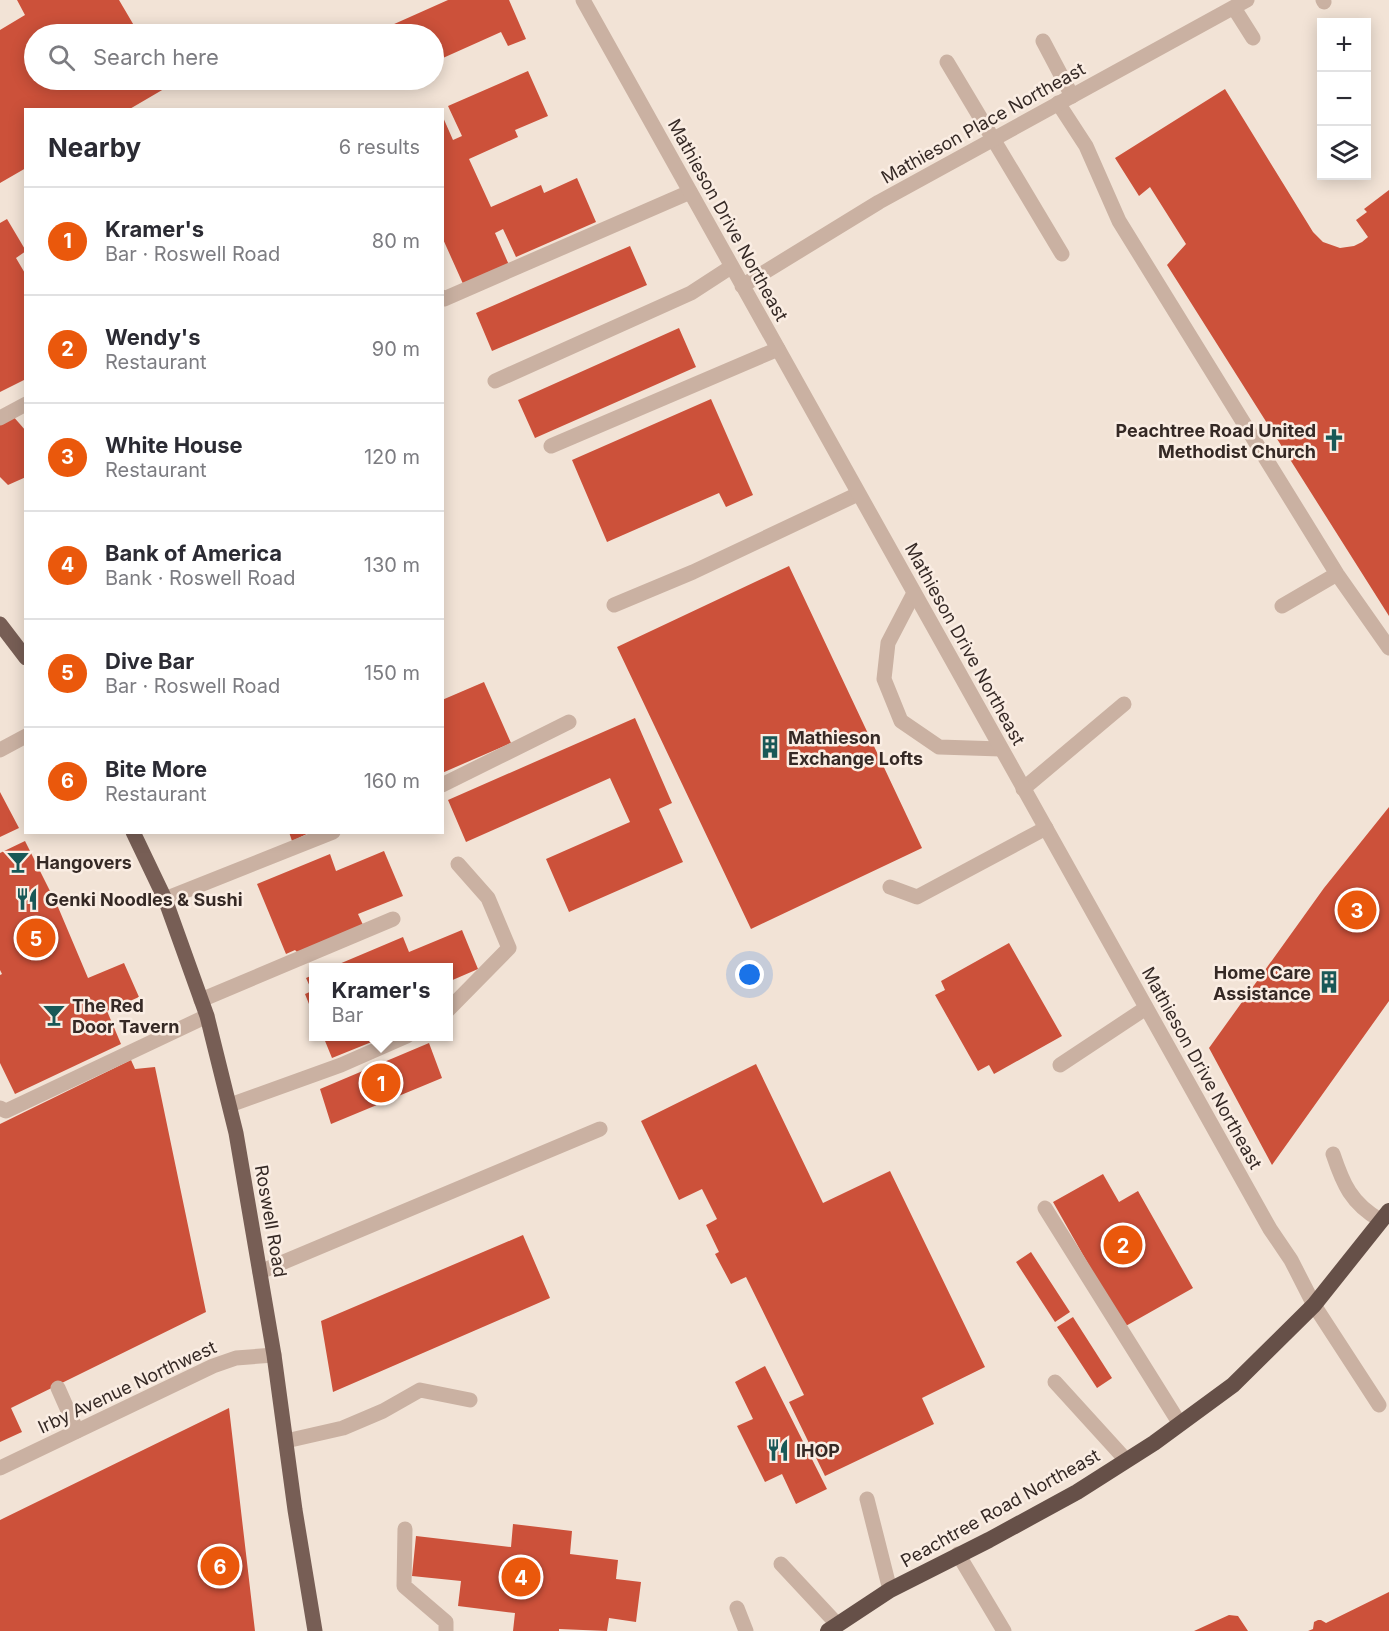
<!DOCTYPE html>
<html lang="en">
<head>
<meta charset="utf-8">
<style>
	:root { --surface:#fff; --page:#f2f2f3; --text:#2b2b33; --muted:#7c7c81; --line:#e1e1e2; --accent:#ea580c }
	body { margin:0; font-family:Inter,sans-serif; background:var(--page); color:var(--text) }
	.controls { position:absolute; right:18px; top:18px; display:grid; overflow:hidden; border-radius:0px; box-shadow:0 3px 15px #0003 }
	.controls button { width:54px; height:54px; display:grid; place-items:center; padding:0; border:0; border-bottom:2px solid var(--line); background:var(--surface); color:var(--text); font:30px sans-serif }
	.you { position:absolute; left:750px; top:975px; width:21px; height:21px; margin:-15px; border:4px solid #fff; border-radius:50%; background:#1a73e8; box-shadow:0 0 0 9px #1a73e833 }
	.badge { display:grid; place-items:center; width:39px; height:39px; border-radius:50%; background:var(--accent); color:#fff; font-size:20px; font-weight:700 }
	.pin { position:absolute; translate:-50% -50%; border:3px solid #fff; box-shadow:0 2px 6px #0006 }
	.popup { position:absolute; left:309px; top:963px; width:144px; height:78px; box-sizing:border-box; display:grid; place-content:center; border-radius:0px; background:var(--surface); filter:drop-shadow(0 2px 4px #0005); font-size:20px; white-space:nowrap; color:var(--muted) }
	.popup b { font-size:22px; color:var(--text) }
	.popup::after { content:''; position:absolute; left:50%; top:100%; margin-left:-12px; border:12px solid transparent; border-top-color:var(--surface) }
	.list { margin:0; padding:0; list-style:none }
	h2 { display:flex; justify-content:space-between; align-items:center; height:78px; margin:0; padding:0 24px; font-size:26px }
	h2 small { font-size:20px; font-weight:400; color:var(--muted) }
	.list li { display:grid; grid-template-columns:39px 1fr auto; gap:18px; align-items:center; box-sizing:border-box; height:108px; padding:0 24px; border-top:2px solid var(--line) }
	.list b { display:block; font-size:22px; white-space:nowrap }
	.list p { margin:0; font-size:20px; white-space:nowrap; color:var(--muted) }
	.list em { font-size:20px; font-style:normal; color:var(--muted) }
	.icon { flex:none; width:33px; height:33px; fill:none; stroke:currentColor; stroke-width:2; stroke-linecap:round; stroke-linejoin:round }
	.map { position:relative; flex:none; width:1389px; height:1631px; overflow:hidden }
	.search { position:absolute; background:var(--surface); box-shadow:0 3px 15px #0003; left:24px; top:24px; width:420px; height:66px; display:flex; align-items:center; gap:15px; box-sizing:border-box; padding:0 21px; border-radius:33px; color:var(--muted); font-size:22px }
	.panel { position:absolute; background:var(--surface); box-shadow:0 3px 15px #0003; left:24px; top:108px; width:420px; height:726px; border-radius:0px }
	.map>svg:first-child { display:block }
	.building { fill:#cc513a }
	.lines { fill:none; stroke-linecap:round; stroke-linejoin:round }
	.service { stroke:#cab1a2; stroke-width:15 }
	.minor { stroke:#cab1a2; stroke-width:15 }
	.primary { stroke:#775e55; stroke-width:15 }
	.trunk { stroke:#665048; stroke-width:16 }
	.labels { text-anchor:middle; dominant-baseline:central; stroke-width:5; stroke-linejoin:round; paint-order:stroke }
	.street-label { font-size:18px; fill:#352925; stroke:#faede3 }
	.poi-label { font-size:18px; font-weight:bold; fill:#352925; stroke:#faede3; text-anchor:start }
</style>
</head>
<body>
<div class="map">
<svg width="1389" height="1631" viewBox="0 0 1389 1631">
	<rect width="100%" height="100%" fill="#f2e3d6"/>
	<path class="building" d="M 17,0 L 119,0 L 139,34 L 34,34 L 34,80 L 165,80 L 169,86 L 128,110 L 26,110 L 26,168 L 0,183 L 0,30 L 25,15 Z
		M 448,0 L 509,0 L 526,39 L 508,46 L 501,32 L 434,62 L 434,34 L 375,34 L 374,33 Z
		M 528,71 L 548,116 L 515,130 L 518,137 L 469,159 L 491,207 L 541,185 L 544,193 L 577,178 L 596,222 L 516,257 L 503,229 L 495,233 L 509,265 L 464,286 L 442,237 L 442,115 L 453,140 L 462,136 L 448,106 Z
		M 1225,89 L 1313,232 L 1323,242 L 1340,248 L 1354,246 L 1362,242 L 1368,237 L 1356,220 L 1367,212 L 1364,209 L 1389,190 L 1389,616 L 1167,265 L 1186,244 L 1150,187 L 1139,196 L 1115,158 Z
		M 7,219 L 26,251 L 16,258 L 26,275 L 26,379 L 0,392 L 0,223 Z
		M 630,246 L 647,285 L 492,351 L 476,313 Z
		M 679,328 L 696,367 L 535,438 L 518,400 Z
		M 711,399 L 753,495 L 726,507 L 719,493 L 607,542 L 572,460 Z
		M 12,415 L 26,431 L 26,477 L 8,485 L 0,477 L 0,425 Z
		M 789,566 L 922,848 L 751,929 L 617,647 Z
		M 484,682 L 511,743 L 442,773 L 442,700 Z
		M 635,718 L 672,803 L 659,809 L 683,862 L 569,912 L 546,859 L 630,822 L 610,778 L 466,842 L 448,800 Z
		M 0,792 L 19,828 L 0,837 Z
		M 1389,807 L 1389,1001 L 1272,1165 L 1209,1048 L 1324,888 Z
		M 289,832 L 311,832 L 292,841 Z
		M 25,841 L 58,907 L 88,978 L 124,963 L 139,997 L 107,1011 L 121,1044 L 15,1094 L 0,1063 L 0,975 L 2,974 L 0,970 L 0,853 Z
		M 384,851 L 403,896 L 358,914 L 363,925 L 297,952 L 295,950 L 286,954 L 257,884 L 330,854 L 336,871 Z
		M 462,930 L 478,969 L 448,982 L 448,968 L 332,967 L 403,937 L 409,952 Z
		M 1009,943 L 1062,1036 L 994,1074 L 989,1065 L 978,1071 L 935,995 L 945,990 L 941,981 Z
		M 313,975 L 313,1014 L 305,994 L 312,991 L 306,978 Z
		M 323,1036 L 384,1036 L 384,1037 L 332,1058 Z
		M 429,1043 L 442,1078 L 331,1124 L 320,1089 Z
		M 131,1060 L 135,1069 L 155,1067 L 206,1312 L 11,1408 L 22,1432 L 0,1442 L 0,1124 Z
		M 756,1064 L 823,1203 L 890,1171 L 985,1367 L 922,1398 L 934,1424 L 825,1476 L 789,1402 L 804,1395 L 746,1277 L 731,1284 L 715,1254 L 719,1252 L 706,1225 L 717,1219 L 702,1189 L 679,1200 L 641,1121 Z
		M 1103,1174 L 1119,1202 L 1138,1191 L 1193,1288 L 1124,1327 L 1053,1202 Z
		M 523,1235 L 550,1298 L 333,1392 L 321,1321 Z
		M 1031,1252 L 1070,1312 L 1055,1322 L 1016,1262 Z
		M 1073,1317 L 1112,1378 L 1097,1388 L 1057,1327 Z
		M 765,1366 L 827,1489 L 796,1504 L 782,1474 L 765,1482 L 737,1426 L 753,1419 L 735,1382 Z
		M 229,1408 L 255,1631 L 0,1631 L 0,1520 Z
		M 513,1524 L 572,1531 L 570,1554 L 618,1560 L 616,1579 L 641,1582 L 636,1622 L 609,1618 L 607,1631 L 559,1629 L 559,1631 L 513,1631 L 515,1613 L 458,1606 L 461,1581 L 412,1576 L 416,1536 L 511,1547 Z
		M 1389,1592 L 1389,1631 L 1308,1631 L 1313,1629 L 1314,1622 L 1318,1620 L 1321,1620 L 1326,1623 Z
		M 1229,1615 L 1238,1616 L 1248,1631 L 1194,1631 Z"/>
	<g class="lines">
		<path class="service" d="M 1323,0 L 1324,2
			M 1234,8 L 1253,38
			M 1043,41 L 1072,96
			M 947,62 L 1062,254
			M 1058,103 L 1086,146 L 1119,221 L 1337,574 L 1389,648
			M 442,297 L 444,299 L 690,192
			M 495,381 L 691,293 L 731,267
			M 0,418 L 26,404
			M 551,446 L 778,349
			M 914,593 L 888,643 L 884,679 L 901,721 L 939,747 L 1001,749
			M 614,605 L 693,572 L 858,494
			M 1282,606 L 1337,574
			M 0,750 L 26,736
			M 442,785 L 569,722
			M 1023,789 L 1124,704
			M 890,887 L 917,897 L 1046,828
			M 165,899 L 333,832
			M 201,1000 L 393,919
			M 448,1010 L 509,948 L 488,898 L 458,864
			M 1060,1065 L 1146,1008
			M 230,1105 L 341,1065 L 407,1036
			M 0,1108 L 6,1111 L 207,1016
			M 1333,1154 C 1343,1184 1351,1203 1380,1220
			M 1045,1208 L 1180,1424
			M 260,1272 L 600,1129
			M 1314,1305 L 1379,1405
			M 1055,1382 L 1126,1460
			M 58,1388 L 77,1431
			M 286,1441 L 343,1428 L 383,1411 L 420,1390 L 470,1400
			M 867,1499 L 890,1590
			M 405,1529 L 404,1586 L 446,1622 L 446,1631
			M 958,1554 L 1004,1631
			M 781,1564 L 837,1624
			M 737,1608 L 746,1631"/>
		<path class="minor" d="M 583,0 L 1270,1229 L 1291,1260 L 1314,1305
			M 742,286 L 879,202 L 1247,0
			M 0,1468 L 213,1366 L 236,1358 L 274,1355"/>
		<path class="primary" d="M 0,624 L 26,658
			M 133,832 L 165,899 L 207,1016 L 236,1133 L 274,1355 L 295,1510 L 315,1631"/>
		<path class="trunk" d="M 828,1631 L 890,1590 L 989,1540 L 1077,1492 L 1154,1443 L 1233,1385 L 1314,1305 L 1389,1211"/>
	</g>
	<defs>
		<g id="church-bare" transform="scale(1.8)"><path d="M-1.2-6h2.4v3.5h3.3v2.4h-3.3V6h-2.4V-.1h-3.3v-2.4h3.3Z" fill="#195857" stroke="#faede3" stroke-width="2.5" paint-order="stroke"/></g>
		<g id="building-bare" transform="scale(1.8)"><path d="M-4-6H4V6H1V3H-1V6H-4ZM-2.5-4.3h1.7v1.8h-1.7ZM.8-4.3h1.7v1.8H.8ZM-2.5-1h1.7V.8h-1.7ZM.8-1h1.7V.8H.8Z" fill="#195857" stroke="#faede3" stroke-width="2.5" paint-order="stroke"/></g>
		<g id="bar-bare" transform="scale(1.8)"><path d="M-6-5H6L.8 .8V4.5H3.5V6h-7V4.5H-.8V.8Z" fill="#195857" stroke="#faede3" stroke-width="2.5" paint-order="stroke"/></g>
		<g id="restaurant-bare" transform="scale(1.8)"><path d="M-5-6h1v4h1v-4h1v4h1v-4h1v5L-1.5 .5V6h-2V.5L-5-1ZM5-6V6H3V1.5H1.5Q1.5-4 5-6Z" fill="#195857" stroke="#faede3" stroke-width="2.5" paint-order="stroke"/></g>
	</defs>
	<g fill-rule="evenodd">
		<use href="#church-bare" x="1334" y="440"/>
		<use href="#building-bare" x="770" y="747"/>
		<use href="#bar-bare" x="18" y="862"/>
		<use href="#restaurant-bare" x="27" y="899"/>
		<use href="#building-bare" x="1329" y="982"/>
		<use href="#bar-bare" x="54" y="1015"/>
		<use href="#restaurant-bare" x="778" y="1450"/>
	</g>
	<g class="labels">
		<g class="street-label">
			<text transform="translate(983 123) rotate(-29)">Mathieson Place Northeast</text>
			<text transform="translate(728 220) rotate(61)">Mathieson Drive Northeast</text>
			<text transform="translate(965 644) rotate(61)">Mathieson Drive Northeast</text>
			<text transform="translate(1202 1068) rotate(61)">Mathieson Drive Northeast</text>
			<text transform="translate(271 1221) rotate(80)">Roswell Road</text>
			<text transform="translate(127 1387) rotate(-25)">Irby Avenue Northwest</text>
			<text transform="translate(1000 1508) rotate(-29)">Peachtree Road Northeast</text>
		</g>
		<g class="poi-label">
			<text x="1316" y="430" text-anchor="end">Peachtree Road United<tspan x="1316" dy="21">Methodist Church</tspan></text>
			<text x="788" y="737">Mathieson<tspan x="788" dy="21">Exchange Lofts</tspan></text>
			<text x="36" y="862">Hangovers</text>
			<text x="45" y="899">Genki Noodles &amp; Sushi</text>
			<text x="1311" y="972" text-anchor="end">Home Care<tspan x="1311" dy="21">Assistance</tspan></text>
			<text x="72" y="1005">The Red<tspan x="72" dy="21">Door Tavern</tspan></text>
			<text x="796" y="1450">IHOP</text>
		</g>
	</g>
</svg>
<div class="controls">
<button>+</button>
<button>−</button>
<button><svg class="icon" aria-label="layers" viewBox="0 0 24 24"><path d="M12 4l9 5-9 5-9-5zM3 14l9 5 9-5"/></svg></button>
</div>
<div class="you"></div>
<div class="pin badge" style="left:381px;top:1083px">1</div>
<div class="popup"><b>Kramer's</b>Bar</div>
<div class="pin badge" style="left:1123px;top:1245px">2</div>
<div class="pin badge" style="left:1357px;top:910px">3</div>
<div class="pin badge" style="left:521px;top:1577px">4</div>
<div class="pin badge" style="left:36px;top:938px">5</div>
<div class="pin badge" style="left:220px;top:1566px">6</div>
<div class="search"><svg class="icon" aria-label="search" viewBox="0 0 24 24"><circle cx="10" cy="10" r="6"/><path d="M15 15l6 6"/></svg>Search here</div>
<section class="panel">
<h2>Nearby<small>6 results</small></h2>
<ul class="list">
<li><span class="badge">1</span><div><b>Kramer's</b><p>Bar · Roswell Road</p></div><em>80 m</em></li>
<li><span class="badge">2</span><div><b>Wendy's</b><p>Restaurant</p></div><em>90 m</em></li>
<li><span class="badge">3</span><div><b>White House</b><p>Restaurant</p></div><em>120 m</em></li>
<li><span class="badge">4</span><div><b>Bank of America</b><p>Bank · Roswell Road</p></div><em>130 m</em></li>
<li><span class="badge">5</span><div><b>Dive Bar</b><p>Bar · Roswell Road</p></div><em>150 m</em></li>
<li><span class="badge">6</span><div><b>Bite More</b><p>Restaurant</p></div><em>160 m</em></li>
</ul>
</section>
</div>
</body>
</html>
